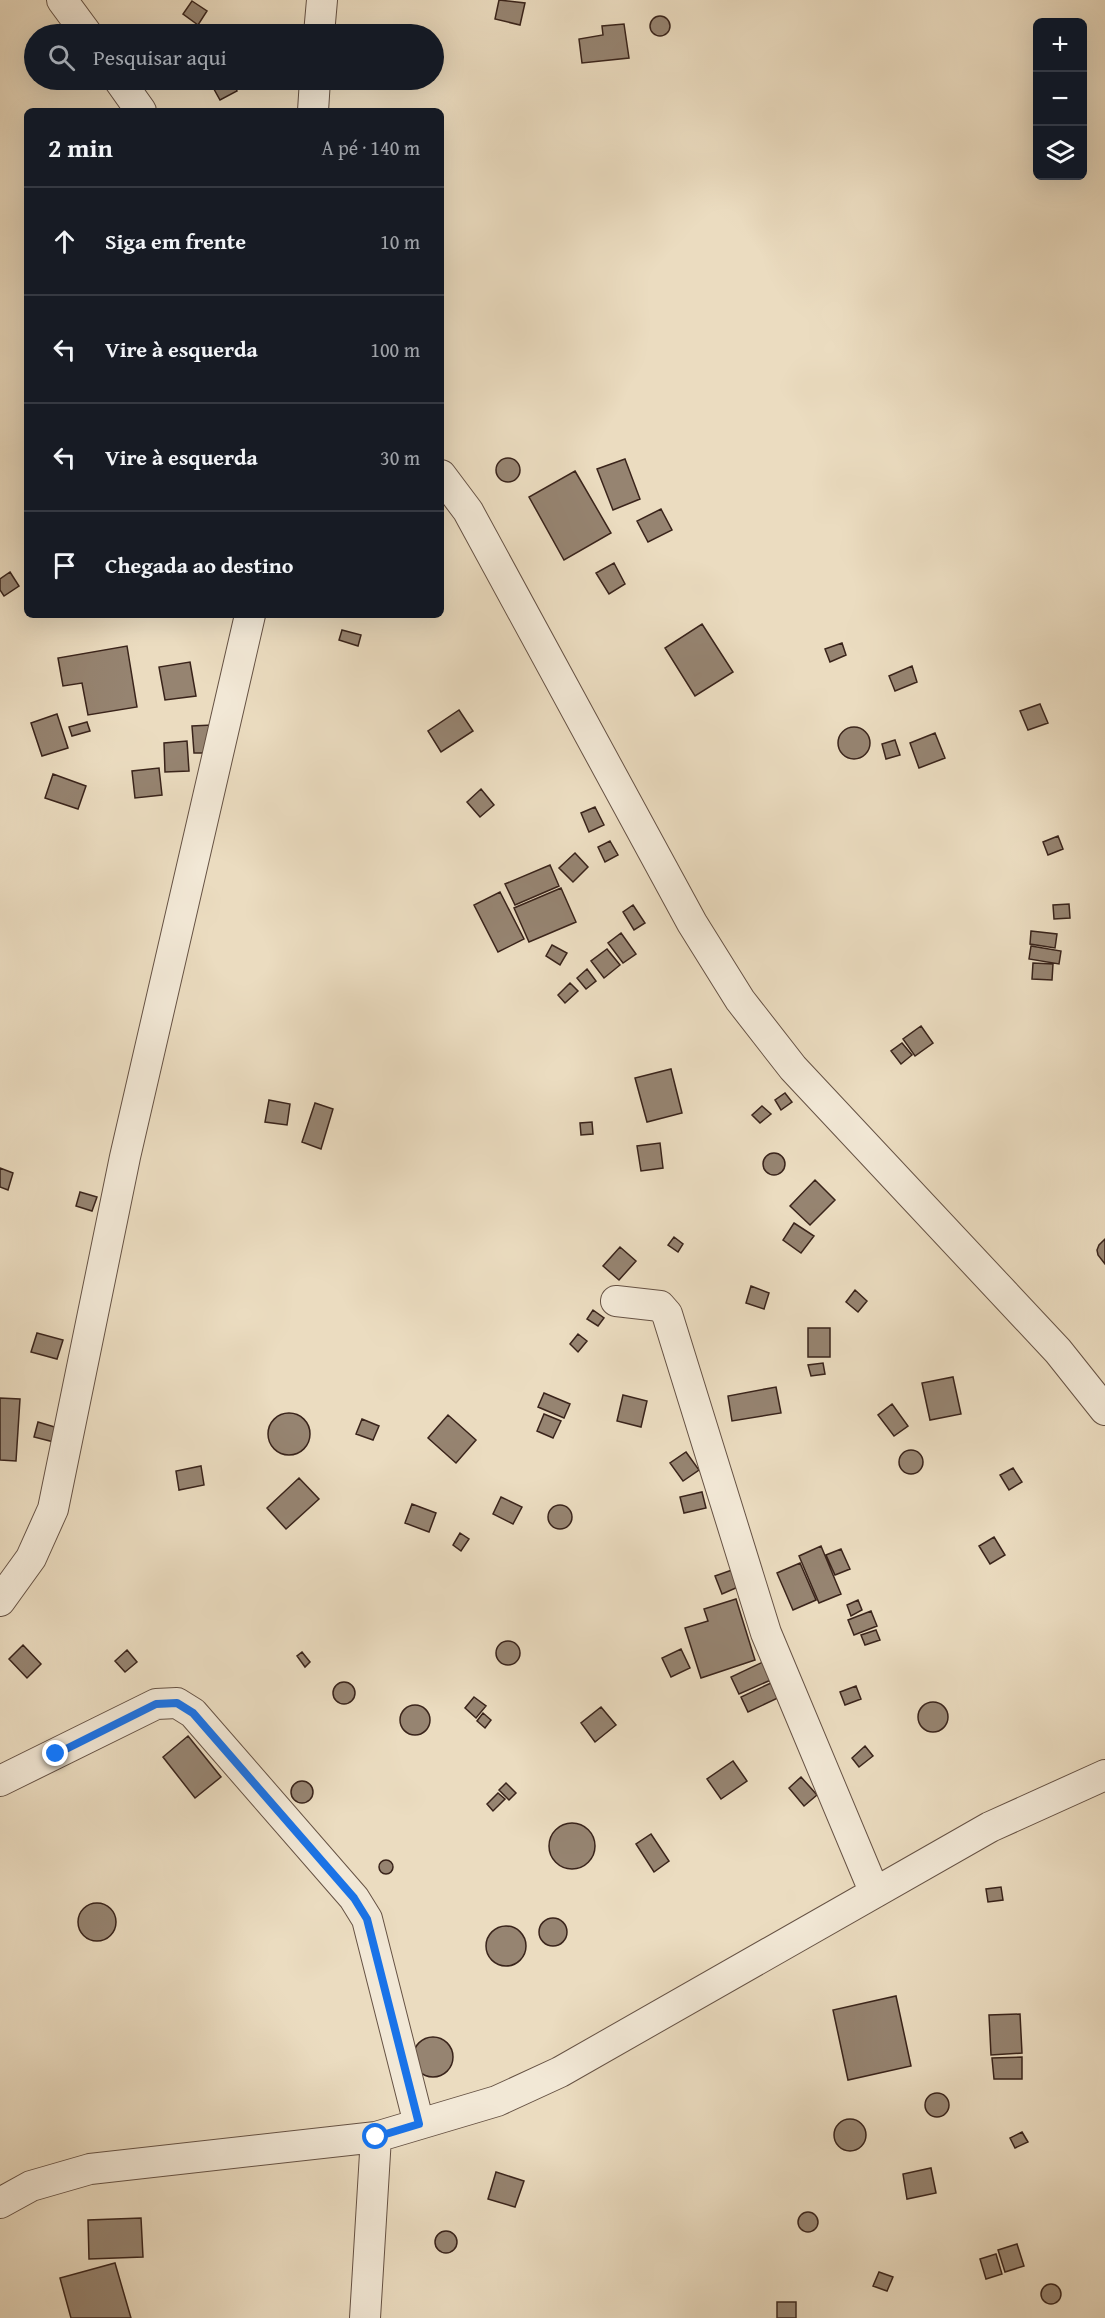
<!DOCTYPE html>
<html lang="pt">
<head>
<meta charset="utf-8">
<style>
	:root { --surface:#171b24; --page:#242831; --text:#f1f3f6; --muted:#9ea1a6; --line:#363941 }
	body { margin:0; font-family:"Gentium Book Plus",serif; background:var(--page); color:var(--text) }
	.controls { position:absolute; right:18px; top:18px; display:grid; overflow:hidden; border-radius:9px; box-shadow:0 6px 24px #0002 }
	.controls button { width:54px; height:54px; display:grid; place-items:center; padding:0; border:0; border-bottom:2px solid var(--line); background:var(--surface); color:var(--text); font:30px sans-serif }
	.stop { position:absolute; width:18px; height:18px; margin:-14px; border:4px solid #1a73e8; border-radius:50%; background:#fff }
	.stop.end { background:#1a73e8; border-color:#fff; box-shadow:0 2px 6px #0008 }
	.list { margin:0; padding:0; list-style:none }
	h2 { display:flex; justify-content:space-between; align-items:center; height:78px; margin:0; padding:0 24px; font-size:26px }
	h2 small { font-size:20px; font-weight:400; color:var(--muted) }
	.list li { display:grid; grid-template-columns:39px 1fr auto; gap:18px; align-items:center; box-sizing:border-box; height:108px; padding:0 24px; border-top:2px solid var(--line) }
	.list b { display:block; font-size:22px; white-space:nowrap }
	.list em { font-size:20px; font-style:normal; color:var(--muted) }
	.icon { flex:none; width:33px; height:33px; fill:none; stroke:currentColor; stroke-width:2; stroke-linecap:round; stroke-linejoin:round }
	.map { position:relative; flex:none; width:1105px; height:2318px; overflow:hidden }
	.search { position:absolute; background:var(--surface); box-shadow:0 6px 24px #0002; left:24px; top:24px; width:420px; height:66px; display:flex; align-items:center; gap:15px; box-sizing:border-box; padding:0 21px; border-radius:33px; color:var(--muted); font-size:22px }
	.panel { position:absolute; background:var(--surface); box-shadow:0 6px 24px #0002; left:24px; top:108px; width:420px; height:510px; border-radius:9px }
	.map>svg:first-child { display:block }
	.building { fill:#968471; stroke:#3a241b; stroke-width:1.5 }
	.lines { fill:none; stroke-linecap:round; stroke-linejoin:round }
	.minor-casing { stroke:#665244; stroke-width:32 }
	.minor { stroke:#f2e8d6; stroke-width:30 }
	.route { stroke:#1a73e8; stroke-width:8 }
</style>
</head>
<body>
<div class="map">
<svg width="1105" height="2318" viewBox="0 0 1105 2318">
	<rect width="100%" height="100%" fill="#ebdcc0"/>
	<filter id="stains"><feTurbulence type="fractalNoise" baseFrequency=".00333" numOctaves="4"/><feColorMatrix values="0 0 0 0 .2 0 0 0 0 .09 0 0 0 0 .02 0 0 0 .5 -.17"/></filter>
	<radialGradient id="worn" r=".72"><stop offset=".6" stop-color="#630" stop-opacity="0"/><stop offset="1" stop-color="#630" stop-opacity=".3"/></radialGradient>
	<path class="building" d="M 499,0 L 525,3 L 520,25 L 495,19 Z
		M 192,1 L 207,11 L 198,25 L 183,14 Z
		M650 26a10 10 0 1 1 20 0a10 10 0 1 1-20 0Z
		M 624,24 L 629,58 L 582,63 L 579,39 L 603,35 L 602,26 Z
		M 215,80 L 231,80 L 237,91 L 220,100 L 210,82 Z
		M496 470a12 12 0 1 1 24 0a12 12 0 1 1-24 0Z
		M 625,459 L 640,499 L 613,510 L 597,469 Z
		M 575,471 L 611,533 L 564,560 L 529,497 Z
		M 661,509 L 672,530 L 648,542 L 637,521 Z
		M 614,563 L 625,584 L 609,594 L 596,573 Z
		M 10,572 L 19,586 L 4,596 L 0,590 L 0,579 Z
		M 702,624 L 733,672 L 695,696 L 665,648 Z
		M 342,630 L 361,635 L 358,646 L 339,640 Z
		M 842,643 L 846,655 L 830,662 L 825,649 Z
		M 127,646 L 137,707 L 88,715 L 82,683 L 63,686 L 58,658 Z
		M 190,662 L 196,696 L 165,700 L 159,667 Z
		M 912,666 L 917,682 L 895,691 L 889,676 Z
		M 1040,704 L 1048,723 L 1028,730 L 1020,711 Z
		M 459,710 L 473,731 L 441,752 L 428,731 Z
		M 57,714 L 68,748 L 42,756 L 31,723 Z
		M 87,722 L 90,731 L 72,736 L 69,727 Z
		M 212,725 L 214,753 L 194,753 L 192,726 Z
		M838 743a16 16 0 1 1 32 0a16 16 0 1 1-32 0Z
		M 935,733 L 945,758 L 919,768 L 910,743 Z
		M 895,740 L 900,755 L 886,759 L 882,744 Z
		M 187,741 L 189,771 L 165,772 L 164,743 Z
		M 159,768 L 162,795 L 135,798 L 132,771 Z
		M 53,774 L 86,786 L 78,809 L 45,798 Z
		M 481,789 L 494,805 L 480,817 L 467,802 Z
		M 595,807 L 604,825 L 589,832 L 581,813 Z
		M 1058,836 L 1063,849 L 1048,855 L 1043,842 Z
		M 610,841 L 618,855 L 605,862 L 598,847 Z
		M 575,853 L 588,867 L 573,882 L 559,868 Z
		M 550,865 L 559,886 L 515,905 L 505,884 Z
		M 561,888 L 576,922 L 529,942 L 514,908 Z
		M 500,892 L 524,939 L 498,952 L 474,905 Z
		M 1069,904 L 1070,918 L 1054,919 L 1053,905 Z
		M 633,905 L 645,923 L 634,930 L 623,912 Z
		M 1031,931 L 1057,934 L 1055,948 L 1030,944 Z
		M 621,933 L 636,954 L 623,963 L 608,943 Z
		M 552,945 L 567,953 L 560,965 L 546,956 Z
		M 1031,946 L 1061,951 L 1059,964 L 1029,959 Z
		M 607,949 L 620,965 L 604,978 L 591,961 Z
		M 1033,963 L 1053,964 L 1052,980 L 1032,979 Z
		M 587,969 L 596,981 L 586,989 L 577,978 Z
		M 570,983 L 578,991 L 565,1003 L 558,995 Z
		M 921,1026 L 933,1043 L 915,1056 L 903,1039 Z
		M 902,1043 L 912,1055 L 901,1064 L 891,1051 Z
		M 671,1069 L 682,1113 L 647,1122 L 635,1078 Z
		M 785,1093 L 792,1102 L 781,1110 L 775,1100 Z
		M 269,1100 L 290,1104 L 287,1125 L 265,1122 Z
		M 315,1103 L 333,1109 L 321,1149 L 302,1142 Z
		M 762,1106 L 771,1114 L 760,1123 L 752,1115 Z
		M 592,1122 L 593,1134 L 581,1135 L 580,1123 Z
		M 660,1143 L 663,1168 L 641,1171 L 637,1146 Z
		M763 1164a11 11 0 1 1 22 0a11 11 0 1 1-22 0Z
		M 0,1168 L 13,1173 L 8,1190 L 0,1187 Z
		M 815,1180 L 835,1200 L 810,1225 L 790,1206 Z
		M 80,1192 L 97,1197 L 92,1211 L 76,1206 Z
		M 794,1223 L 814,1236 L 801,1253 L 783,1240 Z
		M 674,1237 L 683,1244 L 678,1252 L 668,1245 Z
		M 1105,1239 L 1105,1264 L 1098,1255 L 1097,1250 L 1099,1245 Z
		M 620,1247 L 636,1261 L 619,1280 L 603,1266 Z
		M 751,1286 L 769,1293 L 764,1309 L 746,1303 Z
		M 855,1290 L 867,1301 L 858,1312 L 846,1302 Z
		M 593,1310 L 604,1318 L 598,1326 L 587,1319 Z
		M 808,1328 L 830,1328 L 830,1357 L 808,1357 Z
		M 37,1333 L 63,1340 L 57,1359 L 31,1352 Z
		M 578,1334 L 587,1341 L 578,1352 L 570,1344 Z
		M 823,1363 L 825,1374 L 811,1376 L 808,1365 Z
		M 953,1377 L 961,1414 L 930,1420 L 922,1383 Z
		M 776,1387 L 781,1413 L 732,1421 L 728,1396 Z
		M 544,1393 L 570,1404 L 564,1418 L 538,1407 Z
		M 623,1395 L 647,1401 L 641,1427 L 617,1421 Z
		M 0,1398 L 20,1399 L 16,1461 L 0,1460 Z
		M 892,1404 L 908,1426 L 894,1436 L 878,1415 Z
		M268 1434a21 21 0 1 1 42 0a21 21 0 1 1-42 0Z
		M 544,1414 L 561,1421 L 553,1438 L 537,1431 Z
		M 448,1415 L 476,1440 L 456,1463 L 428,1438 Z
		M 362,1419 L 379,1426 L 373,1440 L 356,1434 Z
		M 38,1422 L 58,1428 L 54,1442 L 34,1437 Z
		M899 1462a12 12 0 1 1 24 0a12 12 0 1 1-24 0Z
		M 686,1452 L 699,1470 L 683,1481 L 670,1463 Z
		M 201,1466 L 204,1485 L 179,1490 L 176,1471 Z
		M 1013,1468 L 1022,1482 L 1009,1490 L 1000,1475 Z
		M 299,1478 L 319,1499 L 286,1529 L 267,1508 Z
		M 702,1492 L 706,1508 L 684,1513 L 680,1497 Z
		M 501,1497 L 522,1507 L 513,1524 L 493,1514 Z
		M 412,1504 L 436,1513 L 429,1532 L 405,1523 Z
		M548 1517a12 12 0 1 1 24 0a12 12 0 1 1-24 0Z
		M 460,1533 L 469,1539 L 461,1551 L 453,1545 Z
		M 994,1537 L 1005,1555 L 990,1564 L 979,1546 Z
		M 821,1546 L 841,1594 L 819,1603 L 799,1556 Z
		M 841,1549 L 850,1569 L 835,1575 L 826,1555 Z
		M 800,1563 L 816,1600 L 793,1610 L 777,1573 Z
		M 732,1570 L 738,1587 L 722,1594 L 715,1576 Z
		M 736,1599 L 755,1660 L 701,1678 L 685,1628 L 708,1621 L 704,1609 Z
		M 858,1600 L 862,1610 L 851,1616 L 847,1605 Z
		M 871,1611 L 877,1626 L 854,1635 L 848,1620 Z
		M 876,1630 L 880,1640 L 865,1645 L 861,1635 Z
		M496 1653a12 12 0 1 1 24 0a12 12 0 1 1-24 0Z
		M 23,1645 L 41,1664 L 27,1678 L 9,1659 Z
		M 681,1649 L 690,1668 L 671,1677 L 662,1658 Z
		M 127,1650 L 137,1662 L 125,1672 L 115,1661 Z
		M 302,1652 L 310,1662 L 305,1667 L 297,1656 Z
		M 765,1661 L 773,1679 L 739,1694 L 731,1677 Z
		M333 1693a11 11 0 1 1 22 0a11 11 0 1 1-22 0Z
		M 773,1682 L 780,1697 L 748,1712 L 741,1697 Z
		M 856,1686 L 861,1699 L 845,1705 L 840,1692 Z
		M 474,1697 L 486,1706 L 476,1718 L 465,1708 Z
		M918 1717a15 15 0 1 1 30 0a15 15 0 1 1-30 0Z
		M400 1720a15 15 0 1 1 30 0a15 15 0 1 1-30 0Z
		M 601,1707 L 616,1725 L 595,1742 L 581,1723 Z
		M 483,1713 L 491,1720 L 485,1728 L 477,1721 Z
		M 188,1736 L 221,1777 L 195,1798 L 163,1757 Z
		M 865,1746 L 873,1756 L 859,1767 L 852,1758 Z
		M 733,1761 L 747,1781 L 721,1799 L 707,1779 Z
		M 801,1777 L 817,1795 L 804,1806 L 789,1788 Z
		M291 1792a11 11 0 1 1 22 0a11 11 0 1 1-22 0Z
		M 506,1783 L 516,1793 L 509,1800 L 499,1790 Z
		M 498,1793 L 505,1799 L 493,1811 L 487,1804 Z
		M549 1846a23 23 0 1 1 46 0a23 23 0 1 1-46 0Z
		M 651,1834 L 669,1861 L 654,1872 L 636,1844 Z
		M379 1867a7 7 0 1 1 14 0a7 7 0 1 1-14 0Z
		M 1001,1887 L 1003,1900 L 988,1902 L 986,1889 Z
		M78 1922a19 19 0 1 1 38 0a19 19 0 1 1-38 0Z
		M539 1932a14 14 0 1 1 28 0a14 14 0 1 1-28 0Z
		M486 1946a20 20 0 1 1 40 0a20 20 0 1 1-40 0Z
		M 896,1996 L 911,2066 L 848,2080 L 833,2010 Z
		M 1020,2014 L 1022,2053 L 991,2055 L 989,2015 Z
		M413 2057a20 20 0 1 1 40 0a20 20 0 1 1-40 0Z
		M 1022,2057 L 1022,2079 L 994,2079 L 992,2058 Z
		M925 2105a12 12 0 1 1 24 0a12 12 0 1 1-24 0Z
		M834 2135a16 16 0 1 1 32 0a16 16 0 1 1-32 0Z
		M 1022,2132 L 1028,2142 L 1015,2148 L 1010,2138 Z
		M 931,2168 L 936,2193 L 907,2199 L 903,2174 Z
		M 496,2172 L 524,2181 L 515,2207 L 488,2199 Z
		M798 2222a10 10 0 1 1 20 0a10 10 0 1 1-20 0Z
		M 141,2218 L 143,2257 L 89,2259 L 88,2220 Z
		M435 2242a11 11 0 1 1 22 0a11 11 0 1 1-22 0Z
		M 1017,2244 L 1024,2266 L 1005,2272 L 998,2250 Z
		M 996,2254 L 1002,2274 L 986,2279 L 980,2259 Z
		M 115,2263 L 131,2318 L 71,2318 L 60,2278 Z
		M 879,2272 L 893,2277 L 887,2291 L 873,2286 Z
		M1041 2294a10 10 0 1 1 20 0a10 10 0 1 1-20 0Z
		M 777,2302 L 796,2302 L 796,2318 L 777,2318 Z"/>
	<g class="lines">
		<g class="minor-casing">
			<path id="minor" d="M 62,0 L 87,34
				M 319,34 L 322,0
				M 119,80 L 141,111
				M 313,111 L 315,80
				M 441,475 L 468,511 L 692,923 L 740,1000 L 793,1068 L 1058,1351 L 1105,1410
				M 616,1301 L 660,1306 L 667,1314 L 766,1633 L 874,1891
				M 0,1601 L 31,1558 L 53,1509 L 125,1157 L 250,615
				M 0,1781 L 156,1704 L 177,1703 L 193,1713 L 354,1898 L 367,1919 L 419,2124
				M 0,2203 L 31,2186 L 90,2169 L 376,2137 L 497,2101 L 560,2072 L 990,1827 L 1105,1775
				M 365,2318 L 376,2137"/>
		</g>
		<use href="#minor" class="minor"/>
	</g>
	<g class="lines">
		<path class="route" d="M 56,1754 L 156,1704 L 177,1703 L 193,1713 L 354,1898 L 367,1919 L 419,2124 L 376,2137"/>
	</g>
	<rect width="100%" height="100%" filter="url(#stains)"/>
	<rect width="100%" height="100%" fill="url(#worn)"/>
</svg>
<div class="controls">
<button>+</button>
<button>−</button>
<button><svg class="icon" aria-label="layers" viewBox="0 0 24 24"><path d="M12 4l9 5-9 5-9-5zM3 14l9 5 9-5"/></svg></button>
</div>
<div class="stop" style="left:376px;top:2137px"></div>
<div class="stop end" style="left:56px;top:1754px"></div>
<div class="search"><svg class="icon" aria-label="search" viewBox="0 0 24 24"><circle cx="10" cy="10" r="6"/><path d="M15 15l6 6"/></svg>Pesquisar aqui</div>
<section class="panel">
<h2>2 min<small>A pé · 140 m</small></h2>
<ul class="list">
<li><svg class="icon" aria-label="ahead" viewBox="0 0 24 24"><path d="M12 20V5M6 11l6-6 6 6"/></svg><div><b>Siga em frente</b></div><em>10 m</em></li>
<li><svg class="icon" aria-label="left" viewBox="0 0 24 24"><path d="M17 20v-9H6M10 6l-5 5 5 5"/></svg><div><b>Vire à esquerda</b></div><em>100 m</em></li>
<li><svg class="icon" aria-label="left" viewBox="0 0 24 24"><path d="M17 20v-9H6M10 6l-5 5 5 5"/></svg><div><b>Vire à esquerda</b></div><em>30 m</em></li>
<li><svg class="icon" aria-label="arrive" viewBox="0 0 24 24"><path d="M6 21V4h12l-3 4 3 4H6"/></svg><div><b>Chegada ao destino</b></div></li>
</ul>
</section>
</div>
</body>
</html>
